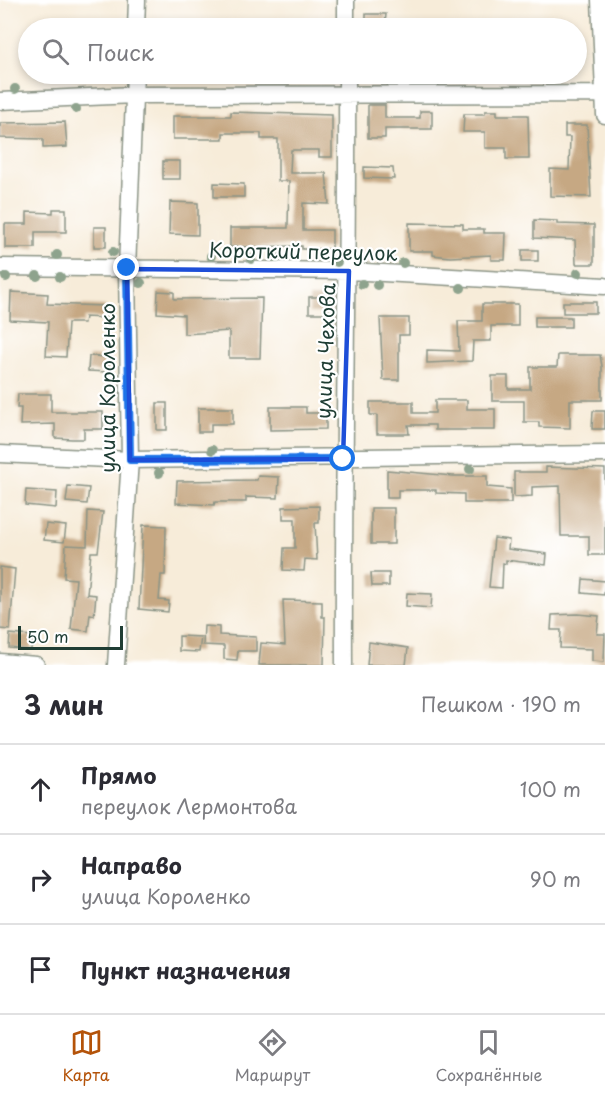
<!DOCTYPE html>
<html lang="ru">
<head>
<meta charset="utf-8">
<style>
	:root { --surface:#fff; --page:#f7f7f7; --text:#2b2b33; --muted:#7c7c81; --line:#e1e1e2; --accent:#b45309 }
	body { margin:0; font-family:"Playpen Sans",sans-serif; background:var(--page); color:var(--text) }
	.scale { position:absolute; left:18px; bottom:15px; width:105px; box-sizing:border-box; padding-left:6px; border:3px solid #1f3d34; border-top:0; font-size:16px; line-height:21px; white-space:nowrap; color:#1f3d34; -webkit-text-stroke:4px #fff; paint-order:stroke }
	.stop { position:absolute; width:18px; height:18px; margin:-14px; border:4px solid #1a73e8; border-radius:50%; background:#fff }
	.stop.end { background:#1a73e8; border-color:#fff; box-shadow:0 2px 6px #0008 }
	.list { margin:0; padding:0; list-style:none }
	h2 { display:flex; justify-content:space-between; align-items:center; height:78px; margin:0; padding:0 24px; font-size:26px }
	h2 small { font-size:20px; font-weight:400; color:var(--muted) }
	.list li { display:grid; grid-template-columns:39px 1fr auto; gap:18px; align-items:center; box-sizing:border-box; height:90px; padding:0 24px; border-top:2px solid var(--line) }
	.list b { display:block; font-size:22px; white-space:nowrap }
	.list p { margin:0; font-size:20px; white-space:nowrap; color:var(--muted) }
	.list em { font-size:20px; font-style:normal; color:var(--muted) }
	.icon { flex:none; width:33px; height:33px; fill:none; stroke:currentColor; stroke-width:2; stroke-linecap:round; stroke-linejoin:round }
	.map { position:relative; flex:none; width:605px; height:665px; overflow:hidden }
	.search { position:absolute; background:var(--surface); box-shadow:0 3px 9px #0003; left:18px; right:18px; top:18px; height:66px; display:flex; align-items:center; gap:15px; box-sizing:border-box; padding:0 21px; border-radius:33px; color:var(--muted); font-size:22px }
	.sheet { height:348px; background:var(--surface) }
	nav { display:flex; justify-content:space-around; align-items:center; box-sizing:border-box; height:84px; border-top:2px solid var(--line); background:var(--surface); font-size:16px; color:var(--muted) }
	nav a { display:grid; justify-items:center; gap:3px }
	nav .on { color:var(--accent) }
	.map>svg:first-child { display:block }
	.building { fill:#c6a883 }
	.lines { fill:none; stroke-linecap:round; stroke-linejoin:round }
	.minor-casing { stroke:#8b9486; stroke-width:19 }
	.minor { stroke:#fff; stroke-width:16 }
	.tree { fill:#8ea38d }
	.route { stroke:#1a73e8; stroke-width:8 }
	.marked { fill:none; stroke:#1d4ed8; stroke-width:4.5; stroke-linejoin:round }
	.labels { text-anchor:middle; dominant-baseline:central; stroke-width:4.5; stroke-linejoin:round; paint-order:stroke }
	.street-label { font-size:20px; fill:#1f3d34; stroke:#fff }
</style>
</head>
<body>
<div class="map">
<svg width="605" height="665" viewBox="0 0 605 665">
	<rect width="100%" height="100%" fill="#fff"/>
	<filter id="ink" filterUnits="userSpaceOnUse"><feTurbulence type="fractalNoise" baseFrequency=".0167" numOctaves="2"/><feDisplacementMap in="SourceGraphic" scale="12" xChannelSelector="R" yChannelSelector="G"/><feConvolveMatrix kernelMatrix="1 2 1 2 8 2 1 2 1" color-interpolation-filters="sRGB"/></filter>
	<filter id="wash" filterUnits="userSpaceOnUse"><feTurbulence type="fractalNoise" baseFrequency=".008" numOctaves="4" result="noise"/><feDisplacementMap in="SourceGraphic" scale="24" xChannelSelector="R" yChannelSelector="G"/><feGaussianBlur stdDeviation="1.35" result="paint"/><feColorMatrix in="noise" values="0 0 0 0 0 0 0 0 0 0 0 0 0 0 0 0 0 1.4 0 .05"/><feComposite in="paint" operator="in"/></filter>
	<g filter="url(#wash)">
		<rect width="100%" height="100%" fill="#f7ecd9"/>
		<g id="blocks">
			<path class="building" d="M 366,14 L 386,14 L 385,25 L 366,25 Z
				M 368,105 L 385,105 L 385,118 L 420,118 L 420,111 L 432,111 L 432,129 L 385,129 L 385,138 L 368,138 Z
				M 485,111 L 497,111 L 497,115 L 528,115 L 529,159 L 506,159 L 506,148 L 485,148 L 485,132 L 463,132 L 464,114 L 485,114 Z
				M 231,112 L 332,115 L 332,157 L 319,157 L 319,150 L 291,150 L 290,173 L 326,173 L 329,204 L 303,203 L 303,230 L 332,230 L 332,249 L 302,249 L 302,246 L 230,247 L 230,228 L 288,228 L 288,225 L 289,181 L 278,181 L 278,139 L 261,139 L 261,133 L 223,133 L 223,139 L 173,139 L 173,116 L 231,116 Z
				M 65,122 L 67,147 L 43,148 L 43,139 L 0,138 L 0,123 Z
				M 565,125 L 587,125 L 591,197 L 550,196 L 550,169 L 569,170 L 570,137 L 565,137 Z
				M 163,161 L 180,161 L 180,179 L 163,179 Z
				M 364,167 L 393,168 L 394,179 L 364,178 Z
				M 214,183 L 244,184 L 244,197 L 214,197 Z
				M 170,202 L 198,203 L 198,235 L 169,234 Z
				M 53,209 L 66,209 L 66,232 L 35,232 L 35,248 L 5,248 L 5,224 L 27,224 L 27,212 L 53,213 Z
				M 534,220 L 557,221 L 557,224 L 594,225 L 594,264 L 576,264 L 575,240 L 534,238 Z
				M 409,223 L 463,224 L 463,229 L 484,229 L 484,233 L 506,233 L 505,260 L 491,260 L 491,255 L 450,257 L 433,255 L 433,251 L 409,251 Z
				M 94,227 L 106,227 L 106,247 L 94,247 Z
				M 522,250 L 538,250 L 538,261 L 522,261 Z
				M 158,291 L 174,292 L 174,299 L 262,298 L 260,358 L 229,358 L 229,331 L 184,334 L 184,315 L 157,313 Z
				M 11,292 L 48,294 L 47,304 L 105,306 L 105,318 L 85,317 L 84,323 L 68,323 L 66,357 L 46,356 L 48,322 L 10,320 Z
				M 309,297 L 328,297 L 328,313 L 309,313 Z
				M 563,302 L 596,302 L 596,313 L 563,313 Z
				M 482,304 L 518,304 L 518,326 L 491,326 L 491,341 L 473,341 L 472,361 L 427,363 L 427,350 L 459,351 L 458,321 L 482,321 Z
				M 535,317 L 571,317 L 571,327 L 535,327 Z
				M 380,318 L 409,318 L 409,335 L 399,335 L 399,380 L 383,380 Z
				M 558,355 L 600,355 L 602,366 L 602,400 L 570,400 L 570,428 L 539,427 L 539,422 L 524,422 L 524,401 L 492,401 L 492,376 L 508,376 L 508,389 L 530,389 L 530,367 L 557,367 Z
				M 89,356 L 109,357 L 108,372 L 88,371 Z
				M 18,394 L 51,394 L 51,412 L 103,412 L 103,429 L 84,429 L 84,439 L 72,439 L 55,438 L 55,424 L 20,425 L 21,408 L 17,408 Z
				M 435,400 L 467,400 L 467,409 L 495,409 L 495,430 L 435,430 L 435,425 L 408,425 L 409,434 L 377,434 L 377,415 L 370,415 L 370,402 L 413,402 L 413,413 L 435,413 Z
				M 157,403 L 167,403 L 167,430 L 157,430 Z
				M 270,407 L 306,407 L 306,413 L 326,413 L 326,429 L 270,430 Z
				M 198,408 L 233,408 L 233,424 L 211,424 L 211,432 L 198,432 Z
				M 593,411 L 605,411 L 605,429 L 592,429 Z
				M 546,467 L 605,469 L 605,555 L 589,555 L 589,536 L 561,536 L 560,486 L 532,487 L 532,496 L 514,497 L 514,472 L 546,472 Z
				M 387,470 L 453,476 L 487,476 L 487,487 L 511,489 L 511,503 L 464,503 L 464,494 L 436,493 L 436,490 L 398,490 L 398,498 L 387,498 Z
				M 258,476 L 279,477 L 278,498 L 246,497 L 246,502 L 215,502 L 214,505 L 176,503 L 177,481 L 257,480 Z
				M 68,486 L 89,488 L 87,504 L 66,502 Z
				M 26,490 L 57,492 L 56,508 L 25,505 Z
				M 319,506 L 319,523 L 315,523 L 317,560 L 305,559 L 304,571 L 283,570 L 284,548 L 295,548 L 295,519 L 283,519 L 283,507 Z
				M 371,508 L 394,508 L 394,544 L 371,544 Z
				M 88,511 L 103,512 L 98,552 L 91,552 L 87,594 L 96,595 L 94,615 L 90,614 L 88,631 L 71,629 L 76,579 L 64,578 L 66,545 L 87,546 Z
				M 46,524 L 66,526 L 64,542 L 44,540 Z
				M 143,525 L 166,526 L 165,575 L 161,575 L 159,600 L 169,601 L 168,612 L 139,609 Z
				M 494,538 L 509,540 L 508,549 L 547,554 L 546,565 L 506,560 L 506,564 L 503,563 L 502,588 L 489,587 Z
				M 0,567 L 15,569 L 10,630 L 0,629 Z
				M 371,573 L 389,573 L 389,586 L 372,586 Z
				M 583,579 L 605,581 L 604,595 L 582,593 Z
				M 407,593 L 432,594 L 431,608 L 406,606 Z
				M 283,600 L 322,601 L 322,617 L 325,617 L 324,665 L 259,665 L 261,643 L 285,645 Z
				M 578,614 L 599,616 L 597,634 L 605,634 L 604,662 L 592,661 L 592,649 L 560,648 L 561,630 L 551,630 L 552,615 Z
				M 204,626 L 219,627 L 219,635 L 256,637 L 256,651 L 238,651 L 237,660 L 224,659 L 224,646 L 203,645 Z
				M 10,634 L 32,636 L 31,650 L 9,648 Z
				M 179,636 L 201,637 L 199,652 L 179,651 Z
				M 369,642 L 408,648 L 406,665 L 367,665 Z"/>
		</g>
	</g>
	<g filter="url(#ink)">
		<use href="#blocks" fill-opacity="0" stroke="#8b9486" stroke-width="1.5"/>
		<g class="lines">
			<g class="minor-casing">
				<path id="minor" d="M 346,0 L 346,28
					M 600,0 L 605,115
					M 136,28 L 137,0
					M 0,101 L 134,95 L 604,94
					M 0,267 L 349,271 L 605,286
					M 0,454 L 130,460 L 605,454
					M 0,662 L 36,665
					M 116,665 L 130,460 L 127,269 L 135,74
					M 344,665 C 343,468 348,271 347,74"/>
			</g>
			<use href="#minor" class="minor"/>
		</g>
		<g class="tree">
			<circle cx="15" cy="89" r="5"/>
			<circle cx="76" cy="109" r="5"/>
			<circle cx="113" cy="252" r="5"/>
			<circle cx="57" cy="255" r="5"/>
			<circle cx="211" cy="256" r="5"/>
			<circle cx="277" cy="258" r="5"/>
			<circle cx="251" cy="259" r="5"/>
			<circle cx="337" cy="262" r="5"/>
			<circle cx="403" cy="263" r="5"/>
			<circle cx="578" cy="273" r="5"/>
			<circle cx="37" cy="276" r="5"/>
			<circle cx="6" cy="277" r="5"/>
			<circle cx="60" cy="277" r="5"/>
			<circle cx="141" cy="283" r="5"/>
			<circle cx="362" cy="284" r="5"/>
			<circle cx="377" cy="285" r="5"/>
			<circle cx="461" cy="288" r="5"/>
			<circle cx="212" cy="450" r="5"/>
			<circle cx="470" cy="469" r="5"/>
			<circle cx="159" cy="473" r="5"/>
		</g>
	</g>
	<g class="lines" filter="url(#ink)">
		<path class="route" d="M 127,268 L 130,460 L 343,459"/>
	</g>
	<path class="marked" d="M 127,269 L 349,271 L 343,459 L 130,460 Z"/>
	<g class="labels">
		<g class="street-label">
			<text transform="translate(303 251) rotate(1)">Короткий переулок</text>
			<text transform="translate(325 351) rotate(-88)">улица Чехова</text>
			<text transform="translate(107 388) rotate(-90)">улица Короленко</text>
		</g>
	</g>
</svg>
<div class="scale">50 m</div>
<div class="stop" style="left:343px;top:459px"></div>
<div class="stop end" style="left:127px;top:268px"></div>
<div class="search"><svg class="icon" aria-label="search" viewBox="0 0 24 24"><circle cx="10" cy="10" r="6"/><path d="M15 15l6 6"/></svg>Поиск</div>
</div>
<section class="sheet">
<h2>3 мин<small>Пешком · 190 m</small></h2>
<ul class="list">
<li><svg class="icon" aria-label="ahead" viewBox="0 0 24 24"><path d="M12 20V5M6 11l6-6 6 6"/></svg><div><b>Прямо</b><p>переулок Лермонтова</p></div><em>100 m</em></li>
<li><svg class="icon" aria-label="right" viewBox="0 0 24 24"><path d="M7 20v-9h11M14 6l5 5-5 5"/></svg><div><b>Направо</b><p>улица Короленко</p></div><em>90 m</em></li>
<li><svg class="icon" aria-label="arrive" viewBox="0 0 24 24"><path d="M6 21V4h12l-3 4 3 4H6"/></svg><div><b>Пункт назначения</b></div></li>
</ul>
</section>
<nav>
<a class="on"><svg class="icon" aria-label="map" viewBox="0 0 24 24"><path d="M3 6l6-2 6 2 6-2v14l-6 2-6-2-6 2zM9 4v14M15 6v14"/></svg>Карта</a>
<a><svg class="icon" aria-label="directions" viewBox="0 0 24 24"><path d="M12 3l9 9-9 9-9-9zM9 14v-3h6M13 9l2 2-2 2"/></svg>Маршрут</a>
<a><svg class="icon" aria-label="saved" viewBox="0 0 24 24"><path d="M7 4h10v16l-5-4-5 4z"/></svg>Сохранённые</a>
</nav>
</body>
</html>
